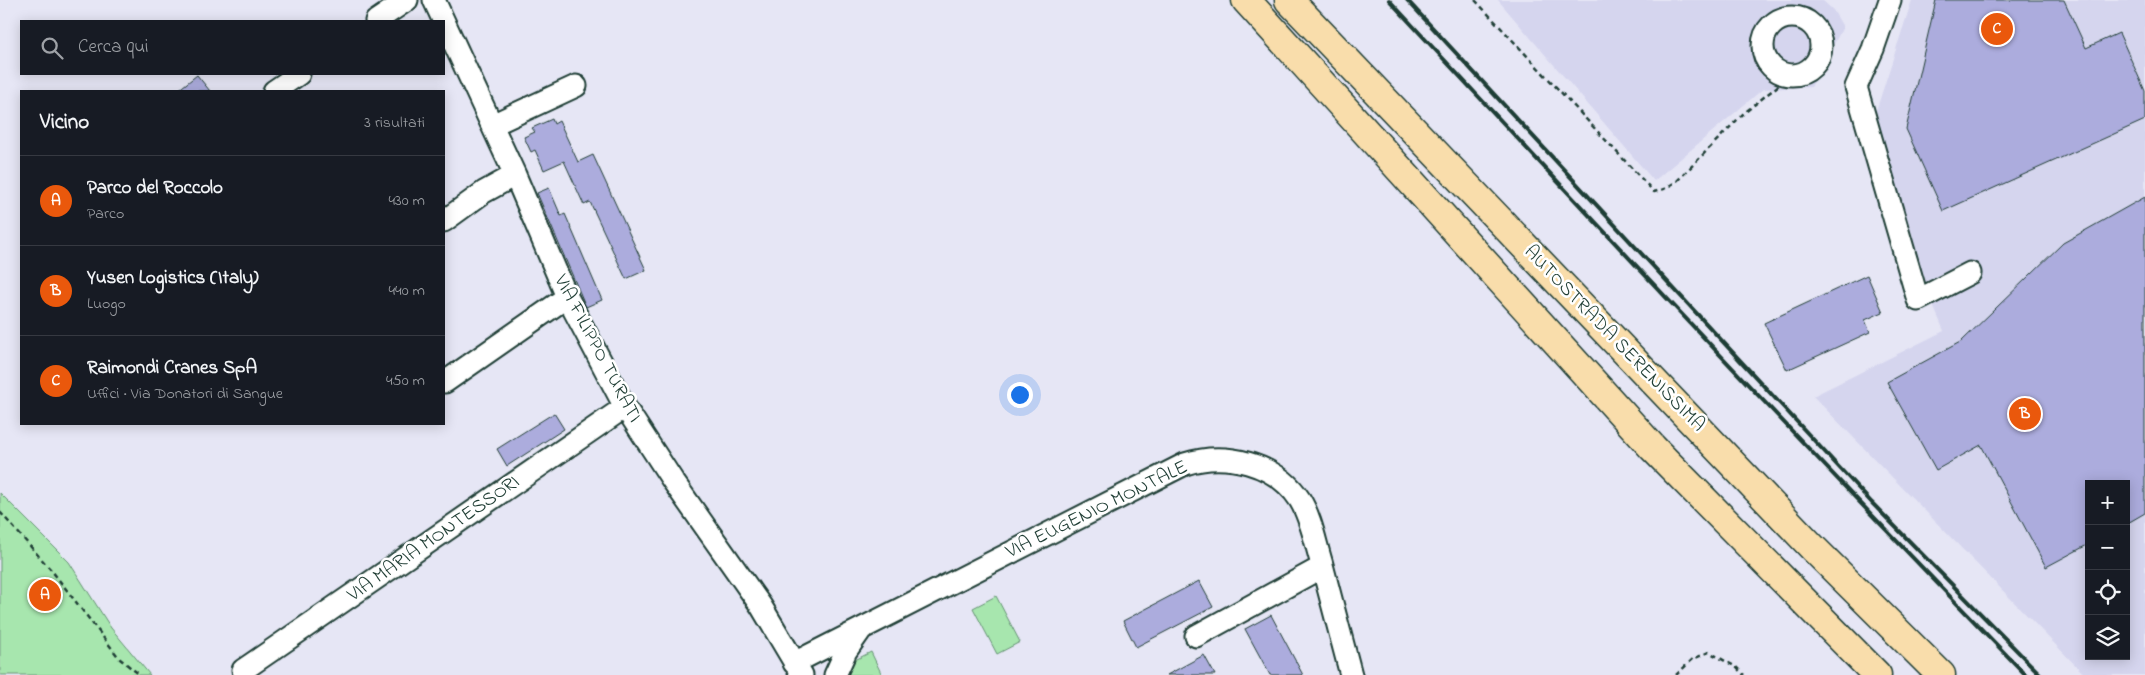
<!DOCTYPE html>
<html lang="it">
<head>
<meta charset="utf-8">
<style>
	:root { --surface:#171b24; --page:#20242c; --text:#f1f3f6; --muted:#9ea1a6; --line:#363941; --accent:#ea580c }
	body { margin:0; font-family:"Indie Flower",sans-serif; background:var(--page); color:var(--text) }
	.controls { position:absolute; right:15px; bottom:15px; display:grid; overflow:hidden; border-radius:0px; box-shadow:0 2px 12px #0003 }
	.controls button { width:45px; height:45px; display:grid; place-items:center; padding:0; border:0; border-bottom:1px solid var(--line); background:var(--surface); color:var(--text); font:25px sans-serif }
	.you { position:absolute; left:1019px; top:394px; width:18px; height:18px; margin:-12px; border:4px solid #fff; border-radius:50%; background:#1a73e8; box-shadow:0 0 0 8px #1a73e833 }
	.badge { display:grid; place-items:center; width:32px; height:32px; border-radius:50%; background:var(--accent); color:#fff; font-size:16px; font-weight:700 }
	.pin { position:absolute; translate:-50% -50%; border:2px solid #fff; box-shadow:0 1px 5px #0006 }
	.list { margin:0; padding:0; list-style:none }
	h2 { display:flex; justify-content:space-between; align-items:center; height:65px; margin:0; padding:0 20px; font-size:21px }
	h2 small { font-size:16px; font-weight:400; color:var(--muted) }
	.list li { display:grid; grid-template-columns:32px 1fr auto; gap:15px; align-items:center; box-sizing:border-box; height:90px; padding:0 20px; border-top:1px solid var(--line) }
	.list b { display:block; font-size:19px; white-space:nowrap }
	.list p { margin:0; font-size:16px; white-space:nowrap; color:var(--muted) }
	.list em { font-size:16px; font-style:normal; color:var(--muted) }
	.icon { flex:none; width:28px; height:28px; fill:none; stroke:currentColor; stroke-width:2; stroke-linecap:round; stroke-linejoin:round }
	.map { position:relative; flex:none; width:2145px; height:675px; overflow:hidden }
	.search { position:absolute; background:var(--surface); box-shadow:0 2px 12px #0003; left:20px; top:20px; width:425px; height:55px; display:flex; align-items:center; gap:12px; box-sizing:border-box; padding:0 18px; border-radius:0px; color:var(--muted); font-size:19px }
	.panel { position:absolute; background:var(--surface); box-shadow:0 2px 12px #0003; left:20px; top:90px; width:425px; height:335px; border-radius:0px }
	.map>svg:first-child { display:block }
	.built { fill:#d5d5ee; fill-rule:evenodd }
	.green { fill:#a7e6ae; stroke:#639271 }
	.building { fill:#acacdd; stroke:#1f3d34 }
	.lines { fill:none; stroke-linecap:round; stroke-linejoin:round }
	.minor-casing { stroke:#1f3d34; stroke-width:25 }
	.highway-casing { stroke:#1f3d34; stroke-width:31 }
	.path { stroke:#1f3d34; stroke-width:2.5; stroke-dasharray:5 4; stroke-linecap:butt }
	.minor { stroke:#fff; stroke-width:21 }
	.highway { stroke:#f9ddab; stroke-width:28 }
	.rail { stroke:#1f3d34; stroke-width:4 }
	.labels { text-anchor:middle; dominant-baseline:central; stroke-width:5; stroke-linejoin:round; paint-order:stroke }
	.street-label { font-size:20px; fill:#1f3d34; stroke:#fff }
</style>
</head>
<body>
<div class="map">
<svg width="2145" height="675" viewBox="0 0 2145 675">
	<rect width="100%" height="100%" fill="#e6e6f5"/>
	<filter id="ink" filterUnits="userSpaceOnUse"><feTurbulence type="fractalNoise" baseFrequency=".02" numOctaves="2"/><feDisplacementMap in="SourceGraphic" scale="10" xChannelSelector="R" yChannelSelector="G"/><feConvolveMatrix kernelMatrix="1 2 1 2 8 2 1 2 1" color-interpolation-filters="sRGB"/></filter>
	<g filter="url(#ink)">
		<path class="built" d="M 1498,0 L 1822,0 L 1833,10 L 1843,27 L 1811,87 L 1763,89 L 1654,181 Z
			M 1912,0 L 2145,0 L 2145,675 L 2085,675 L 1813,396 L 1944,331 L 1865,145 ZM 2089,484 L 2126,484 L 2126,656 L 2089,656 Z"/>
		<path class="green" d="M 0,493 L 69,562 L 111,628 L 150,675 L 0,675 Z
			M 996,596 L 1020,642 L 997,654 L 973,608 Z
			M 871,652 L 882,675 L 843,675 L 847,664 Z"/>
		<path class="building" d="M 1936,0 L 2064,0 L 2086,48 L 2119,33 L 2145,91 L 2145,120 L 1943,211 L 1906,129 Z
			M 197,75 L 210,91 L 177,91 Z
			M 552,119 L 554,124 L 559,121 L 578,162 L 593,155 L 646,270 L 626,279 L 590,202 L 584,205 L 564,161 L 544,170 L 535,150 L 531,152 L 524,137 L 535,132 L 532,128 Z
			M 549,188 L 561,216 L 565,214 L 602,300 L 586,307 L 537,193 Z
			M 2145,197 L 2145,513 L 2126,524 L 2126,484 L 2089,484 L 2089,544 L 2046,567 L 1981,445 L 1936,470 L 1887,382 L 1962,341 L 2063,243 Z
			M 1867,275 L 1883,312 L 1865,320 L 1870,332 L 1787,370 L 1764,323 Z
			M 554,413 L 564,429 L 507,466 L 497,449 Z
			M 1199,581 L 1213,607 L 1136,647 L 1123,621 Z
			M 1271,615 L 1303,675 L 1270,675 L 1245,629 Z
			M 1204,655 L 1215,675 L 1167,675 Z"/>
		<g class="lines">
			<g class="minor-casing">
				<path id="minor" d="M 434,0 L 515,175 L 567,297 L 625,407 L 673,481 L 761,606 L 802,675
					M 1890,0 L 1873,49 L 1856,87 L 1918,300 L 1970,273
					M1763 46a29 29 0 1 1 58 0a29 29 0 1 1-58 0Z
					M 376,21 L 407,0
					M 274,91 L 299,74
					M 492,125 L 576,86
					M 444,221 L 484,192 L 515,175
					M 445,382 L 567,297
					M 1196,636 L 1322,567
					M 794,663 L 1185,464 C 1225,451 1276,463 1300,500 C 1311,518 1315,541 1321,561 C 1331,599 1341,637 1351,675
					M 243,670 L 625,407
					M 835,675 L 846,651 L 860,631"/>
			</g>
			<g class="highway-casing">
				<path id="highway" d="M 1246,0 L 1653,448 L 1877,675
					M 1289,0 L 1814,549 L 1941,675"/>
			</g>
			<path class="path" d="M 1475,0 L 1654,192 L 1664,189 L 1676,182 L 1743,114 L 1790,76
				M 0,512 L 52,571 L 120,659 L 140,675
				M 1676,675 L 1693,659 L 1709,652 L 1736,667 L 1744,675"/>
			<use href="#minor" class="minor"/>
			<use href="#highway" class="highway"/>
			<path class="rail" d="M 1389,0 C 1599,227 1810,453 2026,675
				M 1407,0 L 1872,503 L 2041,675"/>
		</g>
	</g>
	<g class="labels">
		<g class="street-label">
			<text transform="translate(1614 339) rotate(46)">AUTOSTRADA SERENISSIMA</text>
			<text transform="translate(597 349) rotate(62)">VIA FILIPPO TURATI</text>
			<text transform="translate(1097 510) rotate(-26)">VIA EUGENIO MONTALE</text>
			<text transform="translate(434 539) rotate(-35)">VIA MARIA MONTESSORI</text>
		</g>
	</g>
</svg>
<div class="controls">
<button>+</button>
<button>−</button>
<button><svg class="icon" aria-label="locate" viewBox="0 0 24 24"><circle cx="12" cy="12" r="6"/><path d="M12 2v4M12 18v4M2 12h4M18 12h4"/></svg></button>
<button><svg class="icon" aria-label="layers" viewBox="0 0 24 24"><path d="M12 4l9 5-9 5-9-5zM3 14l9 5 9-5"/></svg></button>
</div>
<div class="you"></div>
<div class="pin badge" style="left:45px;top:595px">A</div>
<div class="pin badge" style="left:2025px;top:414px">B</div>
<div class="pin badge" style="left:1997px;top:29px">C</div>
<div class="search"><svg class="icon" aria-label="search" viewBox="0 0 24 24"><circle cx="10" cy="10" r="6"/><path d="M15 15l6 6"/></svg>Cerca qui</div>
<section class="panel">
<h2>Vicino<small>3 risultati</small></h2>
<ul class="list">
<li><span class="badge">A</span><div><b>Parco del Roccolo</b><p>Parco</p></div><em>430 m</em></li>
<li><span class="badge">B</span><div><b>Yusen Logistics (Italy)</b><p>Luogo</p></div><em>440 m</em></li>
<li><span class="badge">C</span><div><b>Raimondi Cranes SpA</b><p>Uffici · Via Donatori di Sangue</p></div><em>450 m</em></li>
</ul>
</section>
</div>
</body>
</html>
